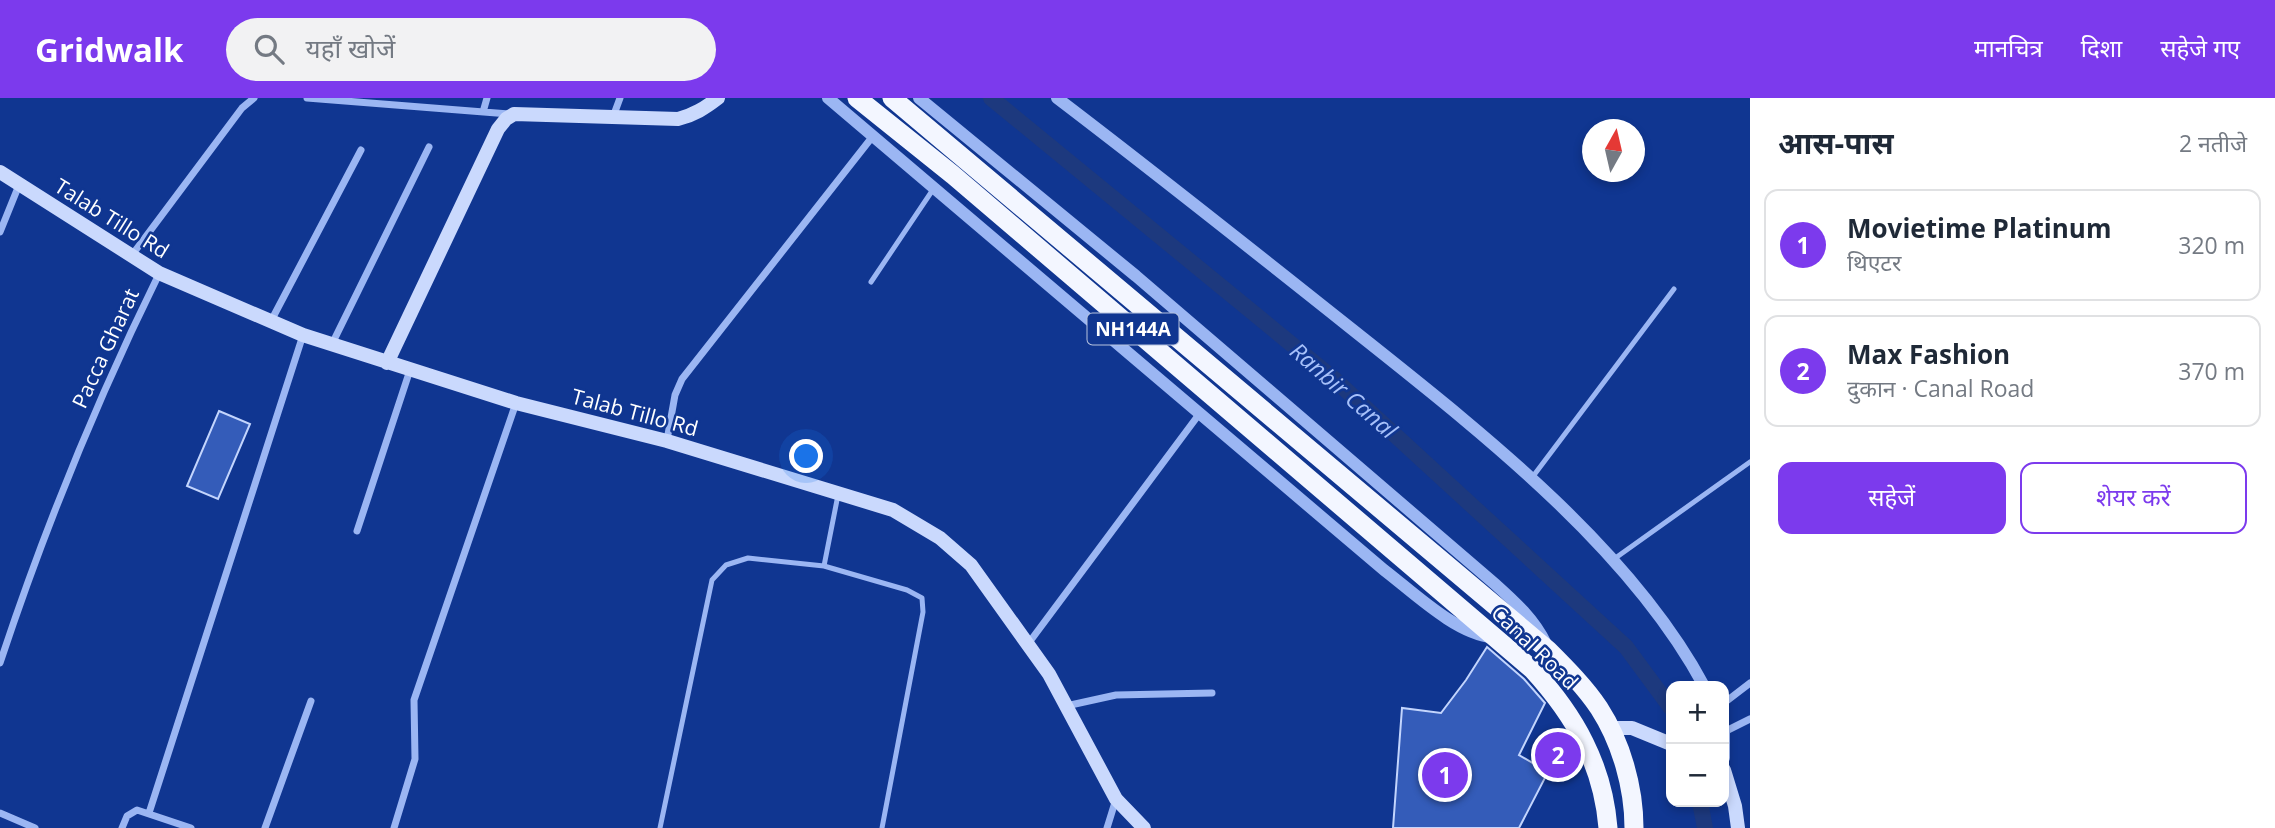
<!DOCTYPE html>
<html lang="hi">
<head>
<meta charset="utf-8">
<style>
	:root { --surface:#fff; --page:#f2f2f3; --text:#1f2937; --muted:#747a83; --line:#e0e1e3; --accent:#7c3aed }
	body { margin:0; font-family:"Open Sans","Noto Sans Devanagari",sans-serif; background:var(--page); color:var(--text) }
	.controls { position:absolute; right:21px; bottom:21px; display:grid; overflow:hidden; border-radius:14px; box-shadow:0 4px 10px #0003 }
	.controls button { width:63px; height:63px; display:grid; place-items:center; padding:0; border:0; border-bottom:2px solid var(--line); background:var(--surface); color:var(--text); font:35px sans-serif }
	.compass { position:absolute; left:1582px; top:21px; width:63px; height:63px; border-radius:50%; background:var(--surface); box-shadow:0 4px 10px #0003; rotate:8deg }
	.you { position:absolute; left:807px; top:359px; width:24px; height:24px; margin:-18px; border:5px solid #fff; border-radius:50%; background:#1a73e8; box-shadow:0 0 0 10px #1a73e833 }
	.badge { display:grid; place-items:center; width:46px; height:46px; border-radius:50%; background:var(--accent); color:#fff; font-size:23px; font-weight:700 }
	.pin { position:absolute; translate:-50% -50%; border:4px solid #fff; box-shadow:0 2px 7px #0006 }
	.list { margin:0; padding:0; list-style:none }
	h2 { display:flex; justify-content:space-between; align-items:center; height:91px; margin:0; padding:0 28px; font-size:30px }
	h2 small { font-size:23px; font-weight:400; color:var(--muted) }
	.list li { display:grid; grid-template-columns:46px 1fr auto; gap:21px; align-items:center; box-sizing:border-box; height:112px; margin:0 14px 14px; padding:0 14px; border:2px solid var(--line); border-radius:14px }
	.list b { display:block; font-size:26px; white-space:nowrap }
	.list p { margin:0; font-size:23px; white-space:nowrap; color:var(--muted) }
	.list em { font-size:23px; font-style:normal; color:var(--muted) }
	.actions { display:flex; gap:14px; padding:21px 28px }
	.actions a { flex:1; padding:16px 0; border:2px solid var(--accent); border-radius:14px; text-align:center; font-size:24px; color:var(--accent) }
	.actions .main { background:var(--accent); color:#fff }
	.icon { flex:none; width:38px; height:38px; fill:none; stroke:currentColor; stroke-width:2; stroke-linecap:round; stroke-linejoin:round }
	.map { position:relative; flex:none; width:1750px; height:730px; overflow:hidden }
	header { display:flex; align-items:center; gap:42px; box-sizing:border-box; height:98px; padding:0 35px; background:var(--accent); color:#fff }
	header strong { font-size:33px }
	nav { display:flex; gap:38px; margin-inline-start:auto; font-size:24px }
	.search { width:490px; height:63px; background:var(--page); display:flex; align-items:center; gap:18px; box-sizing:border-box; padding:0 24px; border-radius:38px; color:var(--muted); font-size:26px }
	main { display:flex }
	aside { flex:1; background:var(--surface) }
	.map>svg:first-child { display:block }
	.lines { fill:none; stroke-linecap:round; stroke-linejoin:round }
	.canal { stroke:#1d397e; stroke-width:16 }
	.building { fill:#345cb9; stroke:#c3d5fd; stroke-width:2 }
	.service { stroke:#9bb6f3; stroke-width:5 }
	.minor { stroke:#9bb6f3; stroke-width:7 }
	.tertiary { stroke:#9bb6f3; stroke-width:12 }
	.secondary { stroke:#cad9fd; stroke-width:14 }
	.trunk { stroke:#f3f6ff; stroke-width:19 }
	.labels { text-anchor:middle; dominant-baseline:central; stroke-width:5; stroke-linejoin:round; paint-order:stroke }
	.shield { fill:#103691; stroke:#b7c3de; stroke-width:2 }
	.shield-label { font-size:19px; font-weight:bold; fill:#fff }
	.street-label { font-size:21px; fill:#fff; stroke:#103691 }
	.water-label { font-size:23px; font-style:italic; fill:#a7c1fa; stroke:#103691 }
</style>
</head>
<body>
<header>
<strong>Gridwalk</strong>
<div class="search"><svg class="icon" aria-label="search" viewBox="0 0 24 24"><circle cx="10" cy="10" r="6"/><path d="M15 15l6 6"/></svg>यहाँ खोजें</div>
<nav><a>मानचित्र</a><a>दिशा</a><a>सहेजे गए</a></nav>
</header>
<main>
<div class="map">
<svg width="1750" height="730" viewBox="0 0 1750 730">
	<rect width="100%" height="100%" fill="#103691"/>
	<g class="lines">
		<path class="canal" d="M 991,0 L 1334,281 L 1626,549 L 1671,610
			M 1700,704 L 1705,730"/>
	</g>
	<path class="building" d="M 219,313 L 250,326 L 218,401 L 187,388 Z
		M 1487,549 L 1524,581 L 1545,605 L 1519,657 L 1548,674 L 1519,730 L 1393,730 L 1402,610 L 1441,615 L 1466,582 Z"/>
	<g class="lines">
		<path class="service" d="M 871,184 L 934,90
			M 1531,381 L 1674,191
			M 1614,461 L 1750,364
			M 824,468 L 907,492 L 922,500 L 923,514 L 882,730
			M 660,730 L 712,482 L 726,467 L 748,460 L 824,468 L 838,397"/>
		<path class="minor" d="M 307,0 L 509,16
			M 483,14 L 487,0
			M 613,19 L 620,0
			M 0,134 L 19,87
			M 132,157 L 242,10 L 254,0
			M 271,223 L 361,52
			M 332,246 L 429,49
			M 667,342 L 675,297 L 682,281 L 873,38
			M 357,433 L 410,272
			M 1028,546 L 1200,315
			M 0,565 C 44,432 97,302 159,176
			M 1724,605 L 1750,585
			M 1066,608 L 1116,597 L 1212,595
			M 1724,634 L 1750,621
			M 0,715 L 35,730
			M 149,715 L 303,237
			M 122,730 L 127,718 L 137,712 L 191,730
			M 265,730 L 311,603
			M 394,730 L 415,661 L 414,602 L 516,305
			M 1107,730 L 1116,701"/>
		<path class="tertiary" d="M 828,0 L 1384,472 C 1413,494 1456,536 1492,539
			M 919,0 L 1136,178 L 1495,486 C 1515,504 1534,521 1546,546
			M 1057,0 C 1157,76 1255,154 1353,232 C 1476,330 1629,448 1704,588
			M 1724,633 L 1724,660"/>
		<path class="secondary" d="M 0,74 L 159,175 L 303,237 L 516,305 L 667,343 L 893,412 L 940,440 L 971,467 L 1049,576 L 1116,701 L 1144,730
			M 387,265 L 498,31 L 506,21 L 514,16 L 678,21 C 694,17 705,10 718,0
			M 1610,630 L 1632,630 L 1671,646
			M 1724,672 L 1735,708 L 1738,730"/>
		<path class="trunk" d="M 857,0 L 953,77 L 1533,572 C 1575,618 1603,667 1608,730
			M 892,0 L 1548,552 C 1566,570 1585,589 1599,610 C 1621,644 1634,689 1634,730"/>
	</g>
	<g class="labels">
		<rect class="shield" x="1087.5" y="215.5" width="91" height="31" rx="5"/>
		<g class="shield-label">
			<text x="1133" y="231">NH144A</text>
		</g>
		<g class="street-label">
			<text transform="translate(112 120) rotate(32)">Talab Tillo Rd</text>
			<text transform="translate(105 250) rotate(-65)">Pacca Gharat</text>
			<text transform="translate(635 314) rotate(15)">Talab Tillo Rd</text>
			<text transform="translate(1535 549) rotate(44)">Canal Road</text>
		</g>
		<g class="water-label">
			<text transform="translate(1344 292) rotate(41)">Ranbir Canal</text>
		</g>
	</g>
</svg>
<div class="controls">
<button>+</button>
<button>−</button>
</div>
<svg class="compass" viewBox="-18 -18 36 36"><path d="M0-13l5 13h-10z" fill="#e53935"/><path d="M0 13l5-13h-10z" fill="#747a83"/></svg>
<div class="you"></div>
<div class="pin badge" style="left:1445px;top:677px">1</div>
<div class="pin badge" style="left:1558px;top:657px">2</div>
</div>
<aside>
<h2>आस-पास<small>2 नतीजे</small></h2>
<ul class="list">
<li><span class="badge">1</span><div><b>Movietime Platinum</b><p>थिएटर</p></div><em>320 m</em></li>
<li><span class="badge">2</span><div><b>Max Fashion</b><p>दुकान · Canal Road</p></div><em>370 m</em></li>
</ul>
<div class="actions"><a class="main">सहेजें</a><a>शेयर करें</a></div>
</aside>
</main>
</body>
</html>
